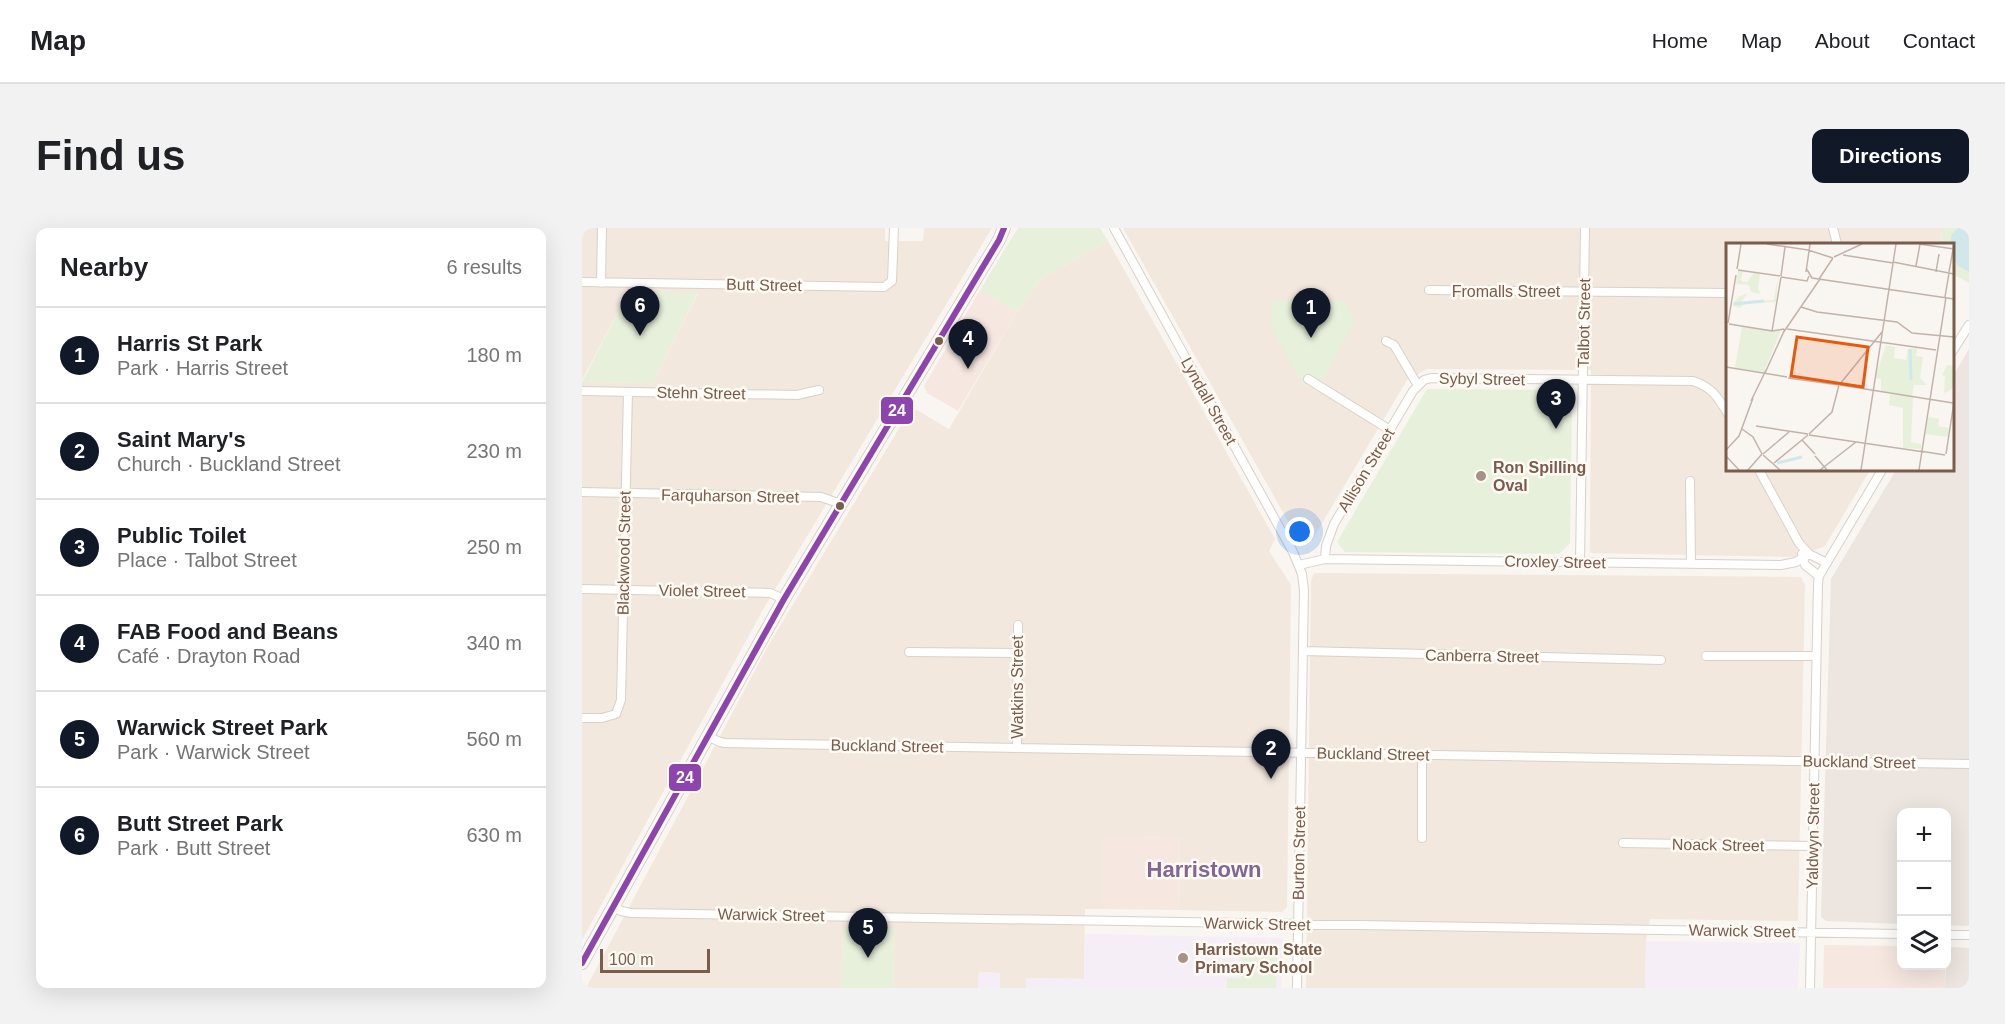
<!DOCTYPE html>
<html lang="en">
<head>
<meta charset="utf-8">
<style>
	:root { --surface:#fff; --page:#f2f2f2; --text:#202124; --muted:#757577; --line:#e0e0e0; --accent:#111827 }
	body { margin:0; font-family:Arial,sans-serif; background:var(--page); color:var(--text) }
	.controls { position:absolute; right:18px; bottom:18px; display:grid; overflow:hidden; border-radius:12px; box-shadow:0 6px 24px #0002 }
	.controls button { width:54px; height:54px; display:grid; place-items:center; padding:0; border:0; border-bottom:2px solid var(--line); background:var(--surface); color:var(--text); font:30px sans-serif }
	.scale { position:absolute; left:18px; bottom:15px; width:110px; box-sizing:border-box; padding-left:6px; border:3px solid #7a5c4d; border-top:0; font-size:16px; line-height:21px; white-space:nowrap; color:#7a5c4d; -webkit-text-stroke:4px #fffaf3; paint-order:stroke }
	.you { position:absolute; left:718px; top:304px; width:21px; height:21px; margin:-15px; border:4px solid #fff; border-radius:50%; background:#1a73e8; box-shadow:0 0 0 9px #1a73e833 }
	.badge { display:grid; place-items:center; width:39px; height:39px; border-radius:50%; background:var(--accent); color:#fff; font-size:20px; font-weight:700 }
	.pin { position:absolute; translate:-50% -50px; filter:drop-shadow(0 2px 3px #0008) }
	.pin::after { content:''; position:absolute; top:32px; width:21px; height:18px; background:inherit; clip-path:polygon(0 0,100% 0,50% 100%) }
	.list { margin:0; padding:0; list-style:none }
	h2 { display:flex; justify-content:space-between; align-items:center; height:78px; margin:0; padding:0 24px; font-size:26px }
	h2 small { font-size:20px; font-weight:400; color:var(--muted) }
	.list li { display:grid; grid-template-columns:39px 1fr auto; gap:18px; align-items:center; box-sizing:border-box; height:96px; padding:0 24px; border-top:2px solid var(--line) }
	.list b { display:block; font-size:22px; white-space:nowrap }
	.list p { margin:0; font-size:20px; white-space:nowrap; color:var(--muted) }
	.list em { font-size:20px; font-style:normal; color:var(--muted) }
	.icon { flex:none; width:33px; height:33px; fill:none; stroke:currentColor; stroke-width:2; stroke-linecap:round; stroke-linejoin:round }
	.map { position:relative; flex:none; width:1387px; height:760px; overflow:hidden; border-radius:12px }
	header { display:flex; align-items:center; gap:36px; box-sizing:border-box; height:84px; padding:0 30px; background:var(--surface); border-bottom:2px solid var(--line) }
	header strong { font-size:28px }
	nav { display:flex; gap:33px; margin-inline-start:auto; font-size:21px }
	.intro { display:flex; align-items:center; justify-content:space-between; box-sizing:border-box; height:144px; padding:0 36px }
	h1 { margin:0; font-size:42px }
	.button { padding:15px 27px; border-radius:12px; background:var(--accent); color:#fff; font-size:21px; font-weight:700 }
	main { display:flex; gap:36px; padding:0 36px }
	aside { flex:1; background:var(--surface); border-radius:12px; box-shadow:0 6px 24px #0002 }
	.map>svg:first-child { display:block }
	.residential { fill:#f2e8de }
	.commercial { fill:#f6e8e1 }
	.industrial { fill:#ede5e0 }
	.education { fill:#f6eef6 }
	.green { fill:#e7f0db }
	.water { fill:#d0e8ea }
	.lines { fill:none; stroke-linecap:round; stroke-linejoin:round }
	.street-casing { stroke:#d7d1cb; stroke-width:10 }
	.secondary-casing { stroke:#d9d2cb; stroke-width:14 }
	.street { stroke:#fefefd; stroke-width:8 }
	.secondary { stroke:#fefefd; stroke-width:12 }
	.bus-1-casing { stroke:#fffaf3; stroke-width:10 }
	.bus-1 { stroke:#8e44ad; stroke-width:6 }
	.bus-dot { fill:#7a5c4d; stroke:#fffaf3; stroke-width:2 }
	.poi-dot { fill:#a69286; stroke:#fffaf3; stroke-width:2 }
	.labels { text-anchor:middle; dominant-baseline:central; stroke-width:5; stroke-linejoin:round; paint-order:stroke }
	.street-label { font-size:16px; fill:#7a5c4d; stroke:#fffaf3 }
	.poi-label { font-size:16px; font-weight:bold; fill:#7a5c4d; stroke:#fffaf3; text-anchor:start }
	.district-label { font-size:22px; font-weight:bold; fill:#846695; stroke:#fffaf3 }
	.inset-river { fill:none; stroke:#d0e8ea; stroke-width:3 }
	.inset-road { fill:none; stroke:#c2b3aa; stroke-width:1.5 }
	.view { fill:#e8590c; fill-opacity:0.15; stroke:#e8590c; stroke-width:3 }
	.inset-edge { fill:none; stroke:#7a5c4d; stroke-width:3 }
	.line-badge { stroke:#fffaf3; stroke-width:2 }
	.badge-label { font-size:16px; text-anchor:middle; font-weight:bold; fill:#fff }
</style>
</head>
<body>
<header>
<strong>Map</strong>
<nav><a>Home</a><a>Map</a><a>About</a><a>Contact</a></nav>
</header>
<div class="intro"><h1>Find us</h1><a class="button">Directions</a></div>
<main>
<aside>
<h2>Nearby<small>6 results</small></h2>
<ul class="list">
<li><span class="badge">1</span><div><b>Harris St Park</b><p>Park · Harris Street</p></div><em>180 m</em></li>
<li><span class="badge">2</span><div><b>Saint Mary's</b><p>Church · Buckland Street</p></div><em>230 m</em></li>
<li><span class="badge">3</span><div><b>Public Toilet</b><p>Place · Talbot Street</p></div><em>250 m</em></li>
<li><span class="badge">4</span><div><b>FAB Food and Beans</b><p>Café · Drayton Road</p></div><em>340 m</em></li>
<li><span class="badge">5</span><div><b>Warwick Street Park</b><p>Park · Warwick Street</p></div><em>560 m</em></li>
<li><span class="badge">6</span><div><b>Butt Street Park</b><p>Park · Butt Street</p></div><em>630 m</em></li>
</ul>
</aside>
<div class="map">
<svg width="1387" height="760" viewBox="0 0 1387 760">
	<rect width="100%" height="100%" fill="#f9f5f0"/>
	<path class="residential" d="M 0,0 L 303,0 L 303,13 L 341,13 L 342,0 L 410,0 L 183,378 L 0,712 L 0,154 L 71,155 L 116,65 L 46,64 L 0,152 Z
		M 541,0 L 1360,0 L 1359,16 L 1146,16 L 1146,242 L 1288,242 L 1243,318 L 1215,329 L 1008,325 L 1009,142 L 845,141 L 825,152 L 730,312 L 716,311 Z
		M 526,13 L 693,311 L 687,323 L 709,357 L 705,679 L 700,684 L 596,682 L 598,609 L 521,608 L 520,681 L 503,681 L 502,751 L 445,750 L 444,760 L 418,760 L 418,745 L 397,744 L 396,760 L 311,760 L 313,700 L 261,700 L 259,760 L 4,760 L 186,418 L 327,184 L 335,182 L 367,201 L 435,84 L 459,51 Z
		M 732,345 L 1219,349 L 1223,357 L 1216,693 L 1068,691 L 1064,713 L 1063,760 L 724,760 L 729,353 Z"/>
	<path class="commercial" d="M 398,62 L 435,84 L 376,183 L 345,165 L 342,158 Z
		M 521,607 L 598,609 L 596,682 L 520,681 Z
		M 1242,717 L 1319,718 L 1320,738 L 1363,738 L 1363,760 L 1241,760 Z"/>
	<path class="industrial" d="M 1387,121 L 1387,698 L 1365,697 L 1364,584 L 1320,584 L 1319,696 L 1244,693 L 1239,689 L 1249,351 L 1314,242 L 1370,242 L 1371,148 Z
		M 1365,719 L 1387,720 L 1387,760 L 1363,760 Z"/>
	<path class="education" d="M 503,706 L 701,710 L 699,760 L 444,760 L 444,750 L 502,751 Z
		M 1064,713 L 1218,715 L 1216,760 L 1063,760 Z
		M 397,744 L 418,745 L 418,760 L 396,760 Z"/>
	<path class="green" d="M 436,0 L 518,0 L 526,13 L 459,51 L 435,84 L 398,62 Z
		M 1360,0 L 1387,0 L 1387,55 L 1371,46 L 1370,16 L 1359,16 Z
		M 46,64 L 116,64 L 71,155 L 0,154 Z
		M 690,72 L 763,73 L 773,93 L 742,150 L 722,159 L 689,99 Z
		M 845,161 L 979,162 L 990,173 L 988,315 L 977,326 L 763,324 L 755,314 Z
		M 261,700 L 313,700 L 311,760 L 259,760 Z
		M 660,715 L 696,715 L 694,760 L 645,760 L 645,750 L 659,750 Z"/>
	<path class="water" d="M 1376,0 L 1387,0 L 1387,44 L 1376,38 L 1371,30 L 1369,11 L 1370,6 Z"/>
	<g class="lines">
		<g class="street-casing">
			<path id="street" d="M 532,0 L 711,324 L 720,346 L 722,362 L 715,760
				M 1251,0 L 1255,16
				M 0,54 L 302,59 L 310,53 L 312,0
				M 19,55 L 20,0
				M 847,62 L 1146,65
				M 804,113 L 812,117 L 835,156
				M 1370,124 L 1387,97
				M 726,151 L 808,202
				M 0,163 L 215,167 L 237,162
				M 1177,242 L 1217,315 L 1227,326 L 1245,335
				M 1108,253 L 1109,336
				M 0,264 L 239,269 L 259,276
				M 1220,326 L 1223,337 L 1237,348
				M 743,331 L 744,318 L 752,296 L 831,163 L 842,152 L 849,150 L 1111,153 C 1131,160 1135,168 1146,186
				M 998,335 L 1003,0
				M 717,337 L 743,331 L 1199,337 L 1214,334 L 1227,326
				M 0,361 L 188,365 L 202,371
				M 721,423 L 1079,432
				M 327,424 L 435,425
				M 1124,428 L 1234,428
				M 0,490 L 20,490 L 34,486 L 39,472 L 46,164
				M 125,508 L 138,514 L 143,515 L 1387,536
				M 435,520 L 436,397
				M 840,610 L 840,528
				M 1041,615 L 1231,618
				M 31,678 L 39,683 L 49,685 L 1320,706
				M 1364,707 L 1387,707
				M 1228,760 L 1236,355 L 1237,348 L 1300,242"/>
		</g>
		<g class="secondary-casing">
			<path id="secondary" d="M 0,735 L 202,371 L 417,12 L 422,0"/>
		</g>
		<use href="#street" class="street"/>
		<use href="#secondary" class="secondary"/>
		<g class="bus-1-casing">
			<path id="bus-1" d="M 0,735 L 202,371 L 417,12 L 422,0"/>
		</g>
		<use href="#bus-1" class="bus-1"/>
	</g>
	<g class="bus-dot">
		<circle cx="357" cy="113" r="5"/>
		<circle cx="258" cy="278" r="5"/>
	</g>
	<g class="poi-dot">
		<circle cx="899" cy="248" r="6"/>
		<circle cx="601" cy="730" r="6"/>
	</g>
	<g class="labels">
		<g class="street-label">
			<text transform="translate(182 57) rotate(1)">Butt Street</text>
			<text x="924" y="63">Fromalls Street</text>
			<text transform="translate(1002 95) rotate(-89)">Talbot Street</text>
			<text transform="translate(900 151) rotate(1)">Sybyl Street</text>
			<text transform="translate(119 165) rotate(1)">Stehn Street</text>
			<text transform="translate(627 173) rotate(61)">Lyndall Street</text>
			<text transform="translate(784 242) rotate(-59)">Allison Street</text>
			<text transform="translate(148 268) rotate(1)">Farquharson Street</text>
			<text transform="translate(42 325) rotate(-89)">Blackwood Street</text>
			<text transform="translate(973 334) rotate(1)">Croxley Street</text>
			<text transform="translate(120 363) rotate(1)">Violet Street</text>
			<text transform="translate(900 428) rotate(1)">Canberra Street</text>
			<text transform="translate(435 459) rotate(-90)">Watkins Street</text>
			<text transform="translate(305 518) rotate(1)">Buckland Street</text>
			<text transform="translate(791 526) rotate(1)">Buckland Street</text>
			<text transform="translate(1277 534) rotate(1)">Buckland Street</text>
			<text transform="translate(1231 608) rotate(-89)">Yaldwyn Street</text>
			<text transform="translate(1136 617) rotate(1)">Noack Street</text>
			<text transform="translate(717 625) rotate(-89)">Burton Street</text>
			<text transform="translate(189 687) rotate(1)">Warwick Street</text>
			<text transform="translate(675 696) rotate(1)">Warwick Street</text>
			<text transform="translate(1160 703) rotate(1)">Warwick Street</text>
		</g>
		<g class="poi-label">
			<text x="911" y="239">Ron Spilling<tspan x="911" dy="18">Oval</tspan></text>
			<text x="613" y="721">Harristown State<tspan x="613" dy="18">Primary School</tspan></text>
		</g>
		<g class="district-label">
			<text x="622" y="641">Harristown</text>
		</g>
	</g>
	<g transform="translate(1144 15)">
		<rect width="228" height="228" fill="#f9f5f0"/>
		<path d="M 12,28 L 17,28 L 15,38 L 21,39 L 28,30 L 34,31 L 32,45 L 35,51 L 25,49 L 23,42 L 10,41 ZM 52,33 L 50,59 L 21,60 L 13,65 L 6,62 L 12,54 L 22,50 L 15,59 L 48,57 ZM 16,84 L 55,87 L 38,129 L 9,125 ZM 160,102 L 169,104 L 168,115 L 180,117 L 182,106 L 191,105 L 190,113 L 197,114 L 194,135 L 201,142 L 188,142 L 186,153 L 155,148 L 155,136 L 149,135 ZM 221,122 L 228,123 L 228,145 L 218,150 L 219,133 L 216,132 ZM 164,151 L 187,154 L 185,199 L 195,201 L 195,206 L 177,205 L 177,165 L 163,162 ZM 202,174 L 213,176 L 212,183 L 223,185 L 222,194 L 199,191 Z" fill="#e7f0db"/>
		<path class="inset-river" d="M 8,61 L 38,58M 184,106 L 185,137M 51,220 L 76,214"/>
		<path class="inset-road" d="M 41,1 L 82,7M 193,1 L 228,6M 82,7 L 107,15M 117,12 L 167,20M 108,14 L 136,1M 167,19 L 228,31M 190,23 L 194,1M 80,25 L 86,35 L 228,56M 11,26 L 15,1M 12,27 L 54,33M 80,29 L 84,1M 210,29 L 213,11M 223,29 L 228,1M 55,33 L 59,4M 55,34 L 81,38 L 83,33M 93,36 L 107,15M 219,54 L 223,30M 75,64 L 91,69 L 171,79 L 186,90 L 228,94M 2,80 L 10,32M 3,81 L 46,88 L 58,86M 61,86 L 210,107M 46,88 L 55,34M 57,90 L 94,36M 0,124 L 61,134M 39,130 L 59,86M 62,135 L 113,142M 114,141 L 156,89M 114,142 L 227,160M 25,158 L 40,127M 30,183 L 82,191M 16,186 L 27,194 L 36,211M 83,191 L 106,169 L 113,142M 83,192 L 198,209M 76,197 L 89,211M 0,207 L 13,193 L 27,155M 194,208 L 219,212M 37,211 L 63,189M 220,211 L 228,159M 37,212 L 54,227M 0,213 L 13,227M 89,213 L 101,227M 48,220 L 82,192M 22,227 L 36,211M 94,227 L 130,199M 135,227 L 170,1M 193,227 L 220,54"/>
		<path class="view" d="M 71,94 L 142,104 L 137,144 L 65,133 Z"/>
		<rect width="228" height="228" class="inset-edge"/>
	</g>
	<g class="line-badge">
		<rect x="298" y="168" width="34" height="29" rx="6" fill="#8e44ad"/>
		<rect x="86" y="535" width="34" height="29" rx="6" fill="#8e44ad"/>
	</g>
	<g class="badge-label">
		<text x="315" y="188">24</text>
		<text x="103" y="555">24</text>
	</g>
</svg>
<div class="controls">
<button>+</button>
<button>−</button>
<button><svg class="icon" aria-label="layers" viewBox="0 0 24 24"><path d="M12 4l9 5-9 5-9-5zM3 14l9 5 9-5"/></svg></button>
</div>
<div class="scale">100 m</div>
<div class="you"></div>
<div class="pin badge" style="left:729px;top:110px">1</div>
<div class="pin badge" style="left:689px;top:551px">2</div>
<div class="pin badge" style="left:974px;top:201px">3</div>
<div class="pin badge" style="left:386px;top:141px">4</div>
<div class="pin badge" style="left:286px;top:730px">5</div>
<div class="pin badge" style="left:58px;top:108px">6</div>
</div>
</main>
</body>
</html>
